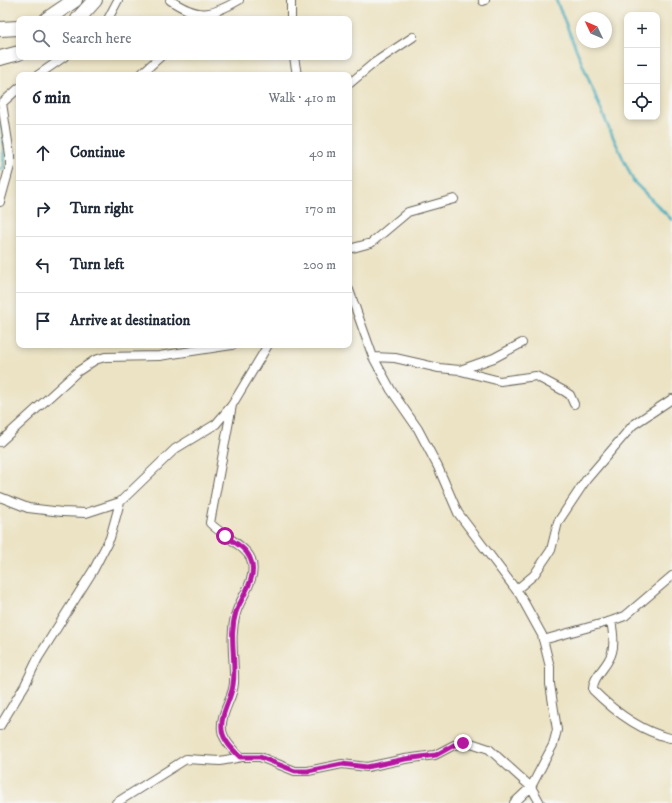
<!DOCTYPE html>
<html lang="en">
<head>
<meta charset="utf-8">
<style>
	:root { --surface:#fff; --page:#f6f6f7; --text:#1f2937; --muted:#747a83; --line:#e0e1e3 }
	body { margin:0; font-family:"IM FELL DW Pica",serif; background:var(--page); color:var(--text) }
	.controls { position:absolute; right:12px; top:12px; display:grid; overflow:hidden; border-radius:8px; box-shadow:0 2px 6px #0003 }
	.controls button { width:36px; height:36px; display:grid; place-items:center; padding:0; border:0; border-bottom:1px solid var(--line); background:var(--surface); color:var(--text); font:20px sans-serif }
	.compass { position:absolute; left:576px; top:12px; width:36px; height:36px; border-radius:50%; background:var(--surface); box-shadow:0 2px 6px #0003; rotate:314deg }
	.stop { position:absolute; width:12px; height:12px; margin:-9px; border:3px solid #b5179e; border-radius:50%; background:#fff }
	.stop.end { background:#b5179e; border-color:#fff; box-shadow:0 1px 4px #0008 }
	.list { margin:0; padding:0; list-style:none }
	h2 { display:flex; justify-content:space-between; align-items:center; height:52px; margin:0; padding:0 16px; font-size:17px }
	h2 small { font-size:13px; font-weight:400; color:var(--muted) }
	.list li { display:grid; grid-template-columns:26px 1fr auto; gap:12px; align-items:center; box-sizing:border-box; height:56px; padding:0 16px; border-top:1px solid var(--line) }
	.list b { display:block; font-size:15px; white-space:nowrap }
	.list em { font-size:13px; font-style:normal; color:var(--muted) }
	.icon { flex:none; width:22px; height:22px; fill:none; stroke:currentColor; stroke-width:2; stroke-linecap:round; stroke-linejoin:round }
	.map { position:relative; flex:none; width:672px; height:803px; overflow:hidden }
	.search { position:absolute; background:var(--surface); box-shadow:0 2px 6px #0003; left:16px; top:16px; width:336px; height:44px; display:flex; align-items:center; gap:10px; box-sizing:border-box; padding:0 14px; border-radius:8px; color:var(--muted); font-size:15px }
	.panel { position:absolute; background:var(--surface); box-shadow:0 2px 6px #0003; left:16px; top:72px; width:336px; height:276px; border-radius:8px }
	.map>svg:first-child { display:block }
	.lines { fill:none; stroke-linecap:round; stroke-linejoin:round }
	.stream { stroke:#3facbe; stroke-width:2.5 }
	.minor-casing { stroke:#656257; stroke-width:10 }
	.motorway-casing { stroke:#656257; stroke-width:16 }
	.minor { stroke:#fff; stroke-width:8 }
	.motorway { stroke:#fff; stroke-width:14 }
	.route { stroke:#b5179e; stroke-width:5 }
</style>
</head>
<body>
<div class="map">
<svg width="672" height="803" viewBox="0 0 672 803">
	<rect width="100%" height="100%" fill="#f6f6f2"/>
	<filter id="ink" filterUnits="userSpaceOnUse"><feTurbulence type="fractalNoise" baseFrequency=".025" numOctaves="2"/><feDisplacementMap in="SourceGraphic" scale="8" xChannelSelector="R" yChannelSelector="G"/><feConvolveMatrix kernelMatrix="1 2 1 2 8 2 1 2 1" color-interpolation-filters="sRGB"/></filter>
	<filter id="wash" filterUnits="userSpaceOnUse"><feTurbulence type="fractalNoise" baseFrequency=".012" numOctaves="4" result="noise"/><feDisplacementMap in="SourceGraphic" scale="16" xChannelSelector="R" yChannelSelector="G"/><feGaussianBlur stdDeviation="0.9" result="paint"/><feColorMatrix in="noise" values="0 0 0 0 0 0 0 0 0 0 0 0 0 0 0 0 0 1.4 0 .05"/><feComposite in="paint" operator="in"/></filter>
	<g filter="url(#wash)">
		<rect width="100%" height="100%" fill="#ece3c4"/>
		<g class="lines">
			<path class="stream" d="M 556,0 L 607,124 L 634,182 L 672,220
				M 0,126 L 3,130 L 4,166 L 0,170"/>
		</g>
	</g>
	<g filter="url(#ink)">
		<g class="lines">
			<g class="minor-casing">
				<path id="minor" d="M 170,0 C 198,19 210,17 239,0
					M 483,1 L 485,0
					M 108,19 L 118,0
					M 291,19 L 291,0
					M 294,57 L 297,75
					M 38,75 L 64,57
					M 140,75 L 160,57
					M 349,84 L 374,63 L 413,37
					M 0,202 L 10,166 L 10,155 L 2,103 L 19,88
					M 349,249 L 371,243 L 408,212 L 454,199
					M 349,290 L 373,357 L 391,390 L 418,429 L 438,467 L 458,513 L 520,595 L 542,635 L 550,667 L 550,684 L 557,730 L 553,745 L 531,787 L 514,803
					M 373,357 L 395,358 L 439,368 L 460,370 L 494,358 L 522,343
					M 461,371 L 500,381 L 536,376 L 564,391 L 570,395 L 574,404
					M 232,405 L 210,523 C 220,534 246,546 251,559 C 258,579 241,596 236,613 C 229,637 235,659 234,683 C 233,699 220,713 222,730 C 223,740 233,750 240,757
					M 0,442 L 77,372 L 95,360 L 105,357 L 159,356 L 232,345
					M 0,497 L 28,508 L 62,512 L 86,513 L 120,502 L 175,449 L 216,424 L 232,405 L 268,345
					M 516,590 L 534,575 L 551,550 L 558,522 L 586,480 L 633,425 L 672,399
					M 611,621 C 613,631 615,642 612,652 C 609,666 592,676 593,690 C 615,712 640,731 670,738
					M 543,640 L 611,621 L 625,616 L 672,576
					M 0,726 L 25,685 L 38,658 L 94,569 L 110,538 L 120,502
					M 116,803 L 186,759 L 220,761 L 242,757 L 260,757 L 295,771 L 308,771 L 342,764 L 367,767 L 405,759 L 435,755 L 454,745 L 471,743 L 489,749 L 531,787 L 540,803"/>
			</g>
			<g class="motorway-casing">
				<path id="motorway" d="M 47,19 L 75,0
					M 78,19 L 95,0
					M 0,29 L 19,28
					M 0,58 L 19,53"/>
			</g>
			<use href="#minor" class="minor"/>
			<use href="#motorway" class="motorway"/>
		</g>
	</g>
	<g class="lines" filter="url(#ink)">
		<path class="route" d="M 225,536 C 234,542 246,548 250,558 C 259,576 242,596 236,612 C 228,637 237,661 233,685 C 231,700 220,714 222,730 C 223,740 233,750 240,757 L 260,757 L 295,771 L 308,771 L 342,764 L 367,767 L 405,759 L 436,755 L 454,745 L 463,743"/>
	</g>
</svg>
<div class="controls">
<button>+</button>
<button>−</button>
<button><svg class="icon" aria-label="locate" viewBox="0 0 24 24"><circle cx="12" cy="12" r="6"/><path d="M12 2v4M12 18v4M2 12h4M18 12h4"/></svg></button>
</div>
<svg class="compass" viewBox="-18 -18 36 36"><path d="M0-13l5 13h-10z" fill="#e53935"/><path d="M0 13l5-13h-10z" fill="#747a83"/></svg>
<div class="stop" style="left:225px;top:536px"></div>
<div class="stop end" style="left:463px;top:743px"></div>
<div class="search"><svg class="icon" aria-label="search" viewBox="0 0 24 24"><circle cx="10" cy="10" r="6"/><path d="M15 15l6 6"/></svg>Search here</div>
<section class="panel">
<h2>6 min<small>Walk · 410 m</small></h2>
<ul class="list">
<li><svg class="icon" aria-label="ahead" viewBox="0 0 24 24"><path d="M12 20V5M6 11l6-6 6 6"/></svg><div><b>Continue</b></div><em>40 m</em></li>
<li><svg class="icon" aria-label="right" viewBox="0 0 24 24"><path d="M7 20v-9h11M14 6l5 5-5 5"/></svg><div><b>Turn right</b></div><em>170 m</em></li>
<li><svg class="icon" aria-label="left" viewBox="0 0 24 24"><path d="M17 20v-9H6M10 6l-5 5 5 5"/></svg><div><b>Turn left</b></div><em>200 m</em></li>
<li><svg class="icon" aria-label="arrive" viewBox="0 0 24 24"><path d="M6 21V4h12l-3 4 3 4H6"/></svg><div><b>Arrive at destination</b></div></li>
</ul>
</section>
</div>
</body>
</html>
